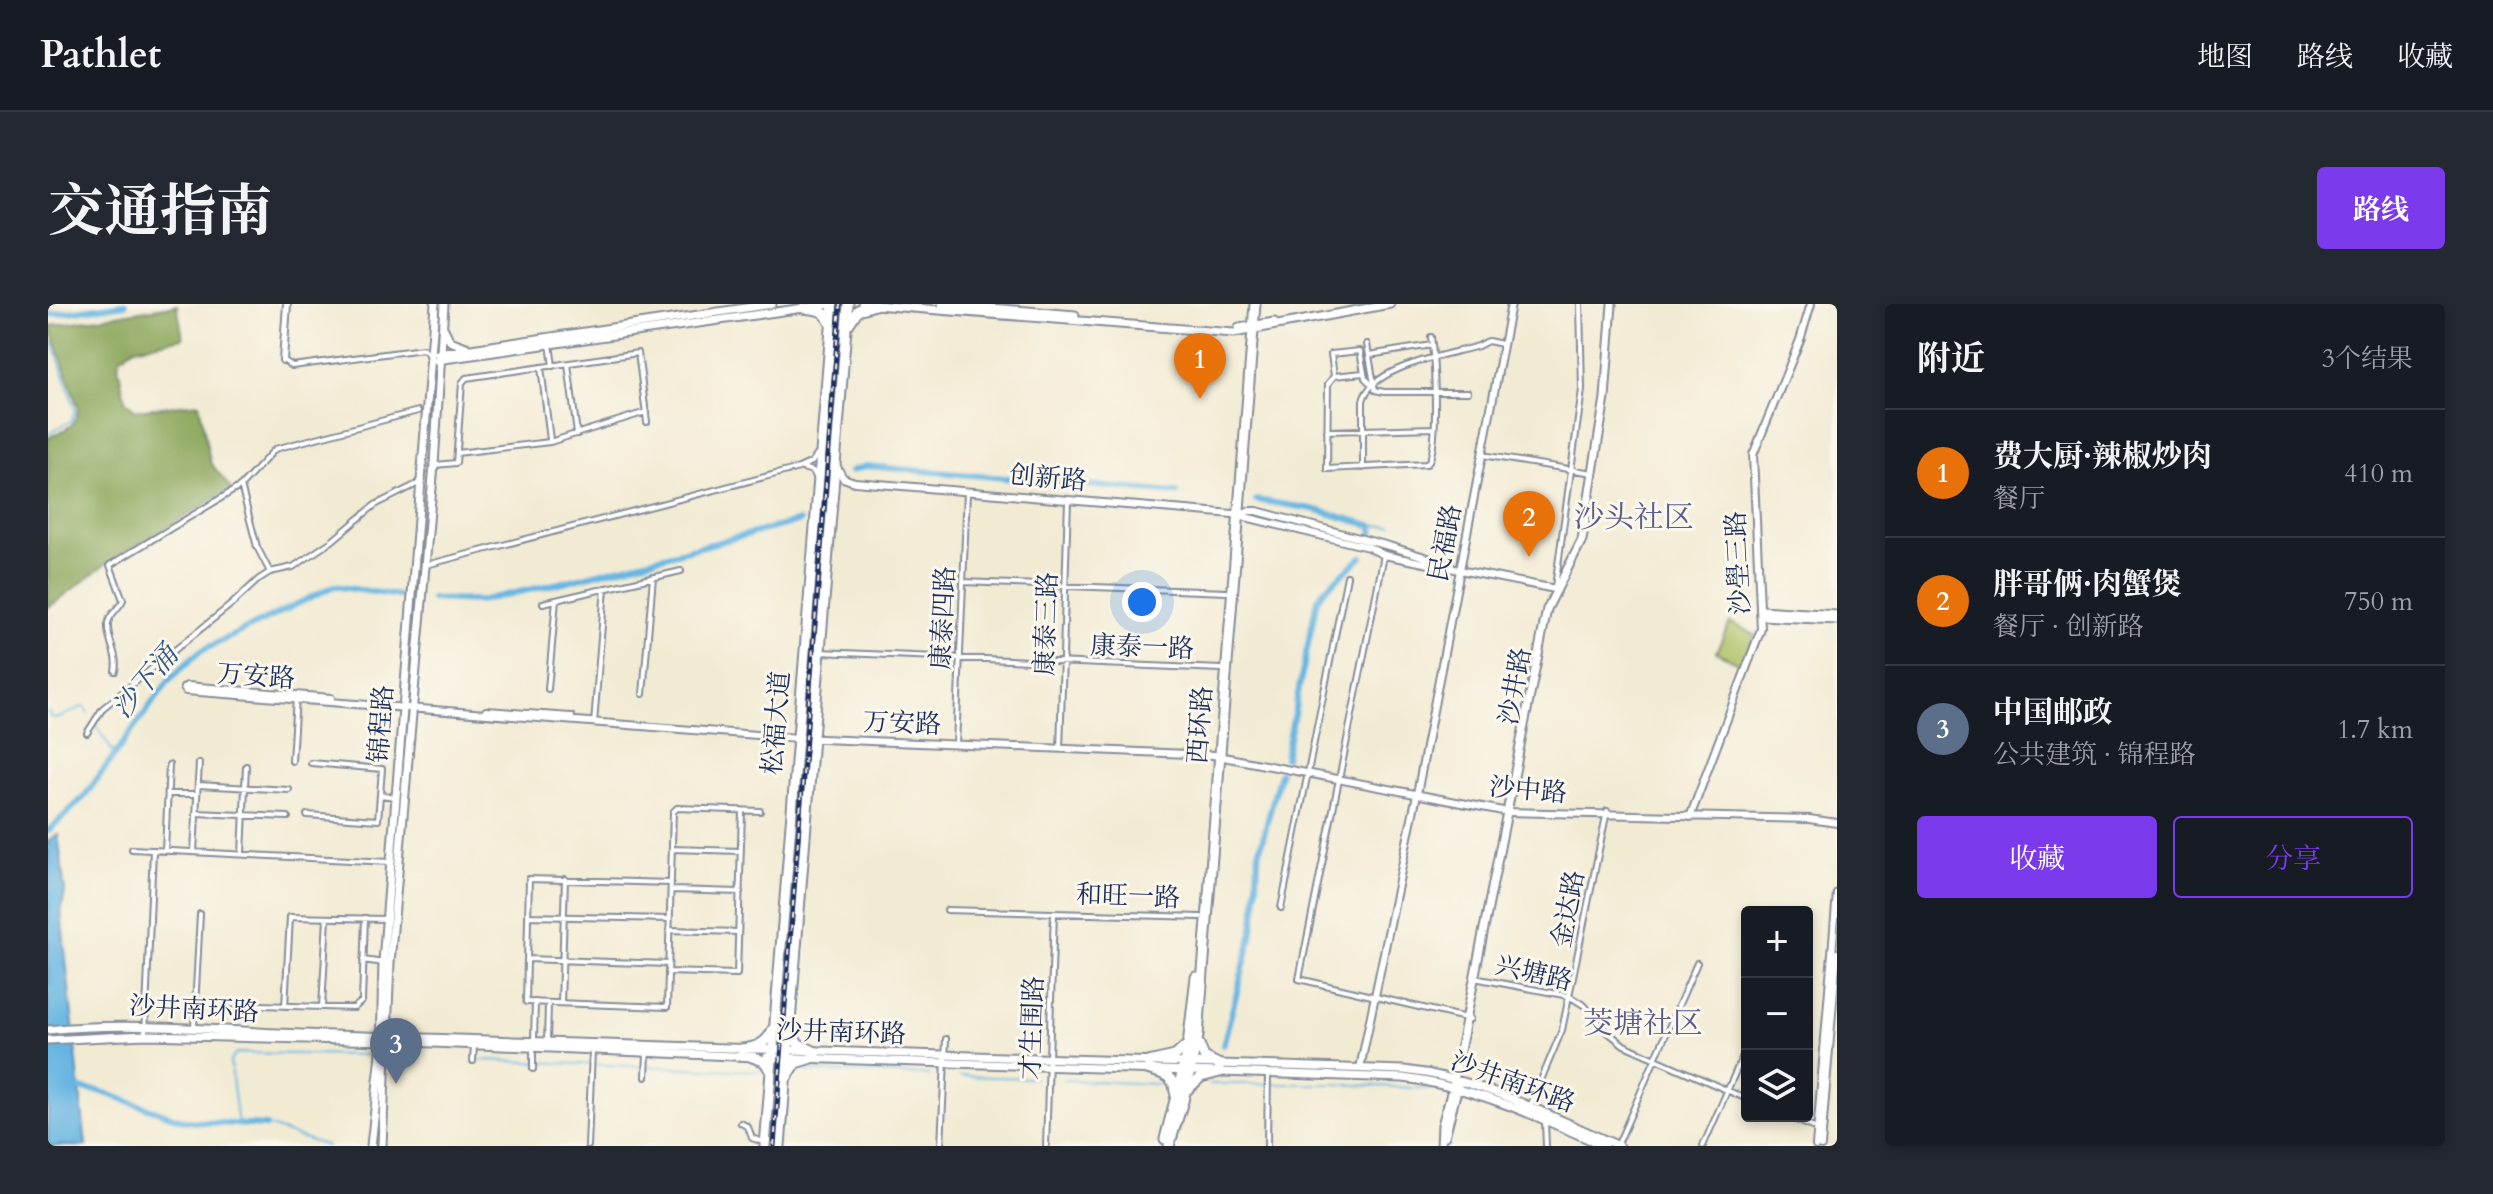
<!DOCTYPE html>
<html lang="zh">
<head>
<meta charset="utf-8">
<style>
	:root { --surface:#171b24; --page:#242831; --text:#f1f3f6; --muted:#9ea1a6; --line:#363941; --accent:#7c3aed }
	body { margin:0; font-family:Cardo,"Noto Serif SC",serif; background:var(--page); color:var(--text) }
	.controls { position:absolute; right:24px; bottom:24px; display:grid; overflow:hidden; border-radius:8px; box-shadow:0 4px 12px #0003 }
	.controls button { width:72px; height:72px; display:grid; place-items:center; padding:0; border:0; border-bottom:2px solid var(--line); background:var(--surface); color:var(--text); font:40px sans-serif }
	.you { position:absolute; left:1094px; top:298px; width:28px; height:28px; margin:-20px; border:6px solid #fff; border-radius:50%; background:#1a73e8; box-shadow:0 0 0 12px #1a73e833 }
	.badge { display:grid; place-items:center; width:52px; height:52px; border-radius:50%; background:var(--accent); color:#fff; font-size:26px; font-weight:700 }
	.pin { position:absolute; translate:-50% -66px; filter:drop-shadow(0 2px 4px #0008) }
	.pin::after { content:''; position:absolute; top:42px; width:28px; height:24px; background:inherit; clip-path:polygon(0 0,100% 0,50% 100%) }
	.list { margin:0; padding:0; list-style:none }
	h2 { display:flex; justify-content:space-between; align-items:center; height:104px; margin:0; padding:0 32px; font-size:34px }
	h2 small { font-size:26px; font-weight:400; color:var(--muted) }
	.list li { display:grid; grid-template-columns:52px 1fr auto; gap:24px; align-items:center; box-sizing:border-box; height:128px; padding:0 32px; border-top:2px solid var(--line) }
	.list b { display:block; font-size:30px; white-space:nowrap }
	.list p { margin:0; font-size:26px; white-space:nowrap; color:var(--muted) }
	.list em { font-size:26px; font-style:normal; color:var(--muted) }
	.actions { display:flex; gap:16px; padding:24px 32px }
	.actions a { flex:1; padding:18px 0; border:2px solid var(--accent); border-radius:8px; text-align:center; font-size:28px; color:var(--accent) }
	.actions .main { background:var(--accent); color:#fff }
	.icon { flex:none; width:44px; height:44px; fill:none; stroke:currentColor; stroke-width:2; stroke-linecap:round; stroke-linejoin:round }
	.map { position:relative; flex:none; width:1789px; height:842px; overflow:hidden; border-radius:8px }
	header { display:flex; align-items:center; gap:48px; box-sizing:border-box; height:112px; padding:0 40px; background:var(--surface); border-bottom:2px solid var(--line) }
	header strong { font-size:38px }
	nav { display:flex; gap:44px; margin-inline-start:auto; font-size:28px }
	.intro { display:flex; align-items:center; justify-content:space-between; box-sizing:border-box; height:192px; padding:0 48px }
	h1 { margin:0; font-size:56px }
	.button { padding:20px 36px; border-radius:8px; background:var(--accent); color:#fff; font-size:28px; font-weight:700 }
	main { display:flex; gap:48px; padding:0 48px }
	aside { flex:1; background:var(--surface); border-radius:8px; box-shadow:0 4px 12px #0003 }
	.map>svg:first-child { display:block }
	.green { fill:#adc064; stroke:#647861; stroke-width:2 }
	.forest { fill:#8aa65a; stroke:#526a5c; stroke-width:2 }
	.water { fill:#66b5e1; stroke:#4072a0; stroke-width:2 }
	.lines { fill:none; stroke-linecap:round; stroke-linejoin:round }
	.stream { stroke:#66b5e1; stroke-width:2 }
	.river { stroke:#66b5e1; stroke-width:6 }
	.minor-casing { stroke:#868d99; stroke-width:8 }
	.tertiary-casing { stroke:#868d99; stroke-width:10 }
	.secondary-casing { stroke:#868d99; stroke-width:11 }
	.primary-casing { stroke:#868d99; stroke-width:13 }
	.minor { stroke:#fff; stroke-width:4 }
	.tertiary { stroke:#fff; stroke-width:6 }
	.secondary { stroke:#fff; stroke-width:7 }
	.primary { stroke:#fff; stroke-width:9 }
	.rail-casing { stroke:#1b2f5e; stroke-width:5 }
	.rail { stroke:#fbf7ec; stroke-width:2; stroke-dasharray:6; stroke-linecap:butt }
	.labels { text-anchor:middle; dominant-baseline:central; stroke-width:6; stroke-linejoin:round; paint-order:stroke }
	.street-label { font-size:26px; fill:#1b2f5e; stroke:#fbf7ec }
	.water-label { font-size:28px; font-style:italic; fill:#325785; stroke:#fbf7ec }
	.quarter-label { font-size:30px; fill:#5a5e8c; stroke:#fbf7ec }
</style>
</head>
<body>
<header>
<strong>Pathlet</strong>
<nav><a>地图</a><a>路线</a><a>收藏</a></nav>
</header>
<div class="intro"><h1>交通指南</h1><a class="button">路线</a></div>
<main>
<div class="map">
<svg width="1789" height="842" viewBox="0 0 1789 842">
	<rect width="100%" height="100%" fill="#fbf7ec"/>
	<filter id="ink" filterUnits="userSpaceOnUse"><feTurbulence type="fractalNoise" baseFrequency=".0125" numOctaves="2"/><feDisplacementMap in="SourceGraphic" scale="16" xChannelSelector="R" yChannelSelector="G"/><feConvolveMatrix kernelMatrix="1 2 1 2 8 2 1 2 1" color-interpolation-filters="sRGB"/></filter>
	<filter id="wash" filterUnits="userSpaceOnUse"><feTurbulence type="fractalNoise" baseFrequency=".006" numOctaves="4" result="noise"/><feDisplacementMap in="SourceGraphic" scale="32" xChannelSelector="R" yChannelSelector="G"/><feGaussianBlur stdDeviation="1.8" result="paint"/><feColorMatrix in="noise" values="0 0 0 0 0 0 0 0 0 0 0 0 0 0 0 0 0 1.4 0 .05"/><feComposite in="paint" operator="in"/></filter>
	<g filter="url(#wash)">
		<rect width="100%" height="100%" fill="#f2ebd4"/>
		<path class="green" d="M 1682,318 L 1707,331 L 1692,360 L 1668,348 Z"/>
		<path class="forest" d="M 129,1 L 135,34 L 85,44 L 73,53 L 70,61 L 77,96 L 87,106 L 151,99 L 162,158 L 183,185 L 59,259 L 0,304 L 0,134 C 17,125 28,124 30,104 L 2,22 Z"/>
		<path class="water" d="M 10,530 L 17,588 L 13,609 L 38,842 L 2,842 L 0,839 L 0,537 Z"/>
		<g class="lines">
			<path class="stream" d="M 0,130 L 24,116 L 27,105 L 5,39
				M 1325,222 L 1344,221
				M 0,408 L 3,414 L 11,414 L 36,402 L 40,409
				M 47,420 L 67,451
				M 352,752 L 366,753
				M 433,756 L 713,767
				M 750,767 L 881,771
				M 912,772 L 986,774
				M 1015,776 L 1110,780
				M 1162,780 L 1288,780 L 1385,785
				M 190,821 L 182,758 L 188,749 L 317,751
				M 218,822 L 279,842"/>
			<path class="river" d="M 0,11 L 77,0
				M 803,167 L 818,162 L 1129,189
				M 1208,196 L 1265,205 L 1325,222 L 1324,230
				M 384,295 L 431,297 L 516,278 L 752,217
				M 1237,454 L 1269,296 L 1276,286 L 1314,253
				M 0,527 L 36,493 L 121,376 L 151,348 L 286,282 L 351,292
				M 1175,741 L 1204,631 L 1208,604 L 1210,553 L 1232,469
				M 23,784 L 51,787 L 137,817 L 218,822"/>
		</g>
	</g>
	<g filter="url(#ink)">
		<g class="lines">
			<g class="minor-casing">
				<path id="minor" d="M 502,40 L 505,62
					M 1319,40 L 1327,86 L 1336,88 L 1420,88
					M 1321,51 L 1384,41
					M 235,56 L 244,62 L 375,45 L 381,50
					M 520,60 L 529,130
					M 493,63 L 502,136
					M 1315,69 L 1286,72 L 1280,80 L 1279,165 L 1379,160 C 1392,147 1386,54 1383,33
					M 1286,72 L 1283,50 L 1312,47 L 1317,74 L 1325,82
					M 1279,127 L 1386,124
					M 409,149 L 502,138 L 598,108
					M 1434,151 L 1545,169
					M 387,161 L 408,159 L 414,79 L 418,74 L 590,49 L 599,118
					M 754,164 L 765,167 L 768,173
					M 1315,164 L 1315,97 C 1323,62 1400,51 1430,42 L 1440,37 L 1454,40
					M 1336,251 L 1251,675 L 1422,715
					M 378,261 L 751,164 L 764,158 L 769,151
					M 222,268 L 209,243 L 193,182 L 227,145 L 370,107
					M 915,278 L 1179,288
					M 1507,283 L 1534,86 L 1532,0
					M 495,299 L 633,267
					M 771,348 L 1173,365
					M 67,367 C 71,350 58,335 60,319 C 62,309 71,305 75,296 L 62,261 L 193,182
					M 500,385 L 508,296
					M 595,390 L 605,273
					M 546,419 L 557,284
					M 39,429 L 55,404 L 185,299 L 211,275 L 222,268 L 245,263 L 284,237 L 327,201 L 371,179
					M 908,441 L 919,188
					M 1012,445 L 1020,196
					M 244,457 L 248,393
					M 150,481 L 241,486
					M 120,490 L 149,490
					M 332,491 L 348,493
					M 148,509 L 240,513
					M 259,511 L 330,516 L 334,465 L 263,459
					M 84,545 L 342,558
					M 624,545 L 693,547
					M 117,547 L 121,461
					M 146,548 L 151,459
					M 194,550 L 198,462
					M 623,579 L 481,575 L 478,698 L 619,703 L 625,508 L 629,504 L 712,507
					M 623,586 L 692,588
					M 1233,604 L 1299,272
					M 899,606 L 1153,613
					M 480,612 L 622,615
					M 621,626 L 690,628
					M 479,655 L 620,660
					M 315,656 L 336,659
					M 620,668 L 689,670 L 694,507
					M 1426,674 L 1521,692 L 1537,702 L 1557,726 L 1576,741 L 1699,795
					M 147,699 L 306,704 L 314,697 L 317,614
					M 513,699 L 517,575
					M 237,702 L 242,613 L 338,615
					M 274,703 L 279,614
					M 146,723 L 152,610
					M 97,731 L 105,546
					M 486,736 L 487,698
					M 499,739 L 500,700
					M 425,757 L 426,742
					M 485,765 L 485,745
					M 598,773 L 599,749
					M 1483,800 L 1514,726 L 1559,507
					M 1739,812 L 1769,825
					M 1497,818 L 1498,842
					M 693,819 L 700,823 L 704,834 L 715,838
					M 1570,840 L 1649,659
					M 540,842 L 544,747
					M 893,842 L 898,735
					M 998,842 L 1006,609
					M 1219,842 L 1220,769
					M 1655,842 L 1699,742"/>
			</g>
			<g class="tertiary-casing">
				<path id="tertiary" d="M 235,56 L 239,0
					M 788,161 L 795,174 L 807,178 L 1185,210 L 1320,243 L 1336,251 L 1507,285
					M 1191,211 L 1200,207 L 1209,207 L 1341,242 L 1403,261
					M 136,384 L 138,387 L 749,434 L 1165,451 L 1460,508 L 1761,515 L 1789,519
					M 136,384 L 139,382 L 283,394
					M 438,407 L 523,413
					M 1642,513 L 1713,325 L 1705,151 L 1752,36 L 1763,0
					M 1312,764 L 1369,490 L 1463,0
					M 1768,842 L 1789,589
					M 1773,842 L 1789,649"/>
			</g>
			<g class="secondary-casing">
				<path id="secondary" d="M 814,0 L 1186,29 L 1342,0
					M 894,0 L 1027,11
					M 1191,24 L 1226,18
					M 396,25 L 402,37 L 418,43
					M 390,50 L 724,0
					M 389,56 L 784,0
					M 1713,306 L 1789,311
					M 1714,312 L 1789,316
					M 339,714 L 358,732
					M 0,726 C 84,717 170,727 254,730 L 1356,766 C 1436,775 1498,811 1571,842
					M 0,736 L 97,731 L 339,737 L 707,753
					M 719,753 L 1355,774 C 1427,783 1491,813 1556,842
					M 1397,832 L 1410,782
					M 323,842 L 333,750 L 335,658 L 387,0
					M 334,842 L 342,659 L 386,161 L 396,0
					M 1393,842 L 1394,821 L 1405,782 L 1499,305 L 1534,236 L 1557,94 L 1564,0"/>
			</g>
			<g class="primary-casing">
				<path id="primary" d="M 755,4 C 766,5 777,5 781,17
					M 800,21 L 810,6 L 827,1
					M 743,725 L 749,739 L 768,748
					M 1151,740 L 1156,753 L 1172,761
					M 693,745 C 708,744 719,740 725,725
					M 704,753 L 716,757 L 722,766
					M 1100,758 L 1127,752 L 1138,742
					M 1099,765 C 1113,769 1127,771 1127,788
					M 739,773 L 748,759 L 764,754
					M 1140,785 L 1153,773 L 1172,768
					M 1117,835 L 1139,750 L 1148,673
					M 717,842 L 785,0
					M 732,842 L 800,0
					M 1121,842 L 1135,797 L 1150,732 L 1207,0"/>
			</g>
			<use href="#minor" class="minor"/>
			<use href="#tertiary" class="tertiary"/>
			<use href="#secondary" class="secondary"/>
			<use href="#primary" class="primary"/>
			<g class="rail-casing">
				<path id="rail" d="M 726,842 L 792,0"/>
			</g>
			<use href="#rail" class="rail"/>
		</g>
	</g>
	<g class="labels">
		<g class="street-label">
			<text transform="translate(1000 174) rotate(5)">创新路</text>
			<text transform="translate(1397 239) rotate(-79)">民福路</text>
			<text transform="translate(1690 259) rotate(-93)">沙壆三路</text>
			<text transform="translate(895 314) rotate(-87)">康泰四路</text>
			<text transform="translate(998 320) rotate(-88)">康泰三路</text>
			<text transform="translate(1094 343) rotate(2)">康泰一路</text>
			<text transform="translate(208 372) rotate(4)">万安路</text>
			<text transform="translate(1467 382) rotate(-80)">沙井路</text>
			<text transform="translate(728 419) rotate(-85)">松福大道</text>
			<text transform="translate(854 419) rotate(2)">万安路</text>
			<text transform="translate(333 420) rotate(-86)">锦程路</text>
			<text transform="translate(1152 421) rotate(-86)">西环路</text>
			<text transform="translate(1480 486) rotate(5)">沙中路</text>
			<text transform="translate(1080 592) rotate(2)">和旺一路</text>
			<text transform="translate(1520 605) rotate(-79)">金达路</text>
			<text transform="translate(1486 669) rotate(13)">兴塘路</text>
			<text transform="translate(146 705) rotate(3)">沙井南环路</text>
			<text transform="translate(984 724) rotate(-88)">才生围路</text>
			<text transform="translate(793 728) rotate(2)">沙井南环路</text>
			<text transform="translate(1465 778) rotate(20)">沙井南环路</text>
		</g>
		<g class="water-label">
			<text transform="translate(97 378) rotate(-50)">沙下涌</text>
		</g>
		<g class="quarter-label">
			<text x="1586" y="213">沙头社区</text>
			<text x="1595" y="719">茭塘社区</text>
		</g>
	</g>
</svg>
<div class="controls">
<button>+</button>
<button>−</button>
<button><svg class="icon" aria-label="layers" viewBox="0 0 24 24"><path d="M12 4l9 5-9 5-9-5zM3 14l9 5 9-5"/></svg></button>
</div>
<div class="you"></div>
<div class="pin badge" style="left:1152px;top:95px;background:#e8710a">1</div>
<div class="pin badge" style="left:1481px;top:253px;background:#e8710a">2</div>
<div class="pin badge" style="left:348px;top:780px;background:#5c6f8a">3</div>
</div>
<aside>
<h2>附近<small>3个结果</small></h2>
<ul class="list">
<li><span class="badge" style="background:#e8710a">1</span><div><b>费大厨·辣椒炒肉</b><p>餐厅</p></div><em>410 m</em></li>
<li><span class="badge" style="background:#e8710a">2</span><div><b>胖哥俩·肉蟹煲</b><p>餐厅 · 创新路</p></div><em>750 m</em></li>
<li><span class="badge" style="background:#5c6f8a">3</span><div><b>中国邮政</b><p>公共建筑 · 锦程路</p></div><em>1.7 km</em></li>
</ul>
<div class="actions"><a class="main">收藏</a><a>分享</a></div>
</aside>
</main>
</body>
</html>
